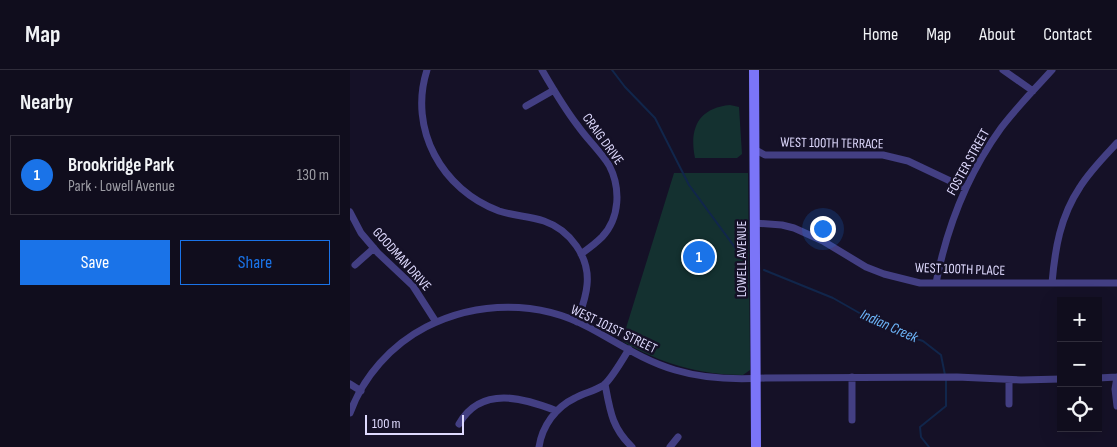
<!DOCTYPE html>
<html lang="en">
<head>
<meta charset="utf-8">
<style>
	:root { --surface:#100d1d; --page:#191626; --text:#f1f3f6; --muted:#9c9ca4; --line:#302d3b; --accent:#1a73e8 }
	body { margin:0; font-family:"Sofia Sans Condensed",sans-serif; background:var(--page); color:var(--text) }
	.controls { position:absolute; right:15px; bottom:15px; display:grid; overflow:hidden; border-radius:0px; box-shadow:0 5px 20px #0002 }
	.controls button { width:45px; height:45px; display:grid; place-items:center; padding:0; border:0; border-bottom:1px solid var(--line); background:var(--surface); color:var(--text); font:25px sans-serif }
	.scale { position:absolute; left:15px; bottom:12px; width:99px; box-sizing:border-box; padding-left:5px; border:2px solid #ded9fd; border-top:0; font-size:14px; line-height:18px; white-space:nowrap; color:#ded9fd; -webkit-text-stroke:4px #151127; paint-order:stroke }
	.you { position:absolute; left:472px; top:158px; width:18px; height:18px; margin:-12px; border:4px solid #fff; border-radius:50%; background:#1a73e8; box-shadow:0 0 0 8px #1a73e833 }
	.badge { display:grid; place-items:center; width:32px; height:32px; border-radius:50%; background:var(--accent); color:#fff; font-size:16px; font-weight:700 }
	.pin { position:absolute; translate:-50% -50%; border:2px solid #fff; box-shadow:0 1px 5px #0006 }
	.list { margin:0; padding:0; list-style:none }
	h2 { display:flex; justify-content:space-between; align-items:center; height:65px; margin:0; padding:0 20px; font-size:21px }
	h2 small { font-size:16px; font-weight:400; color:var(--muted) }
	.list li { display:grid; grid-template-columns:32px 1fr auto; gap:15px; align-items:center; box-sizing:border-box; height:80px; margin:0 10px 10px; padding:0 10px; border:1px solid var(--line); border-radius:0px }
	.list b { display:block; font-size:19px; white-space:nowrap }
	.list p { margin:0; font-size:16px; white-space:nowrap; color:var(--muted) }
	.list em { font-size:16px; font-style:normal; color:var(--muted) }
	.actions { display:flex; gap:10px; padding:15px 20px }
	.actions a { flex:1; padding:11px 0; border:1px solid var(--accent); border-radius:0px; text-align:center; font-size:18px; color:var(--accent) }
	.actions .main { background:var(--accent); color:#fff }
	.icon { flex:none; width:28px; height:28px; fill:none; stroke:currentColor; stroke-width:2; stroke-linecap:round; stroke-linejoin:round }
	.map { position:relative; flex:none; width:767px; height:377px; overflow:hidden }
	header { display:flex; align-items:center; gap:30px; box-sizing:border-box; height:70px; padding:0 25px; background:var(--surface); border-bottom:1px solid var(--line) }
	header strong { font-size:24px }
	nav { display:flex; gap:28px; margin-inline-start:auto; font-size:18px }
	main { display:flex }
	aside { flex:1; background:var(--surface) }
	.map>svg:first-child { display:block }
	.green { fill:#143130 }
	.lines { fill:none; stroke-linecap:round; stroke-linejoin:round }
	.stream { stroke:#11264b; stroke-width:2 }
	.street { stroke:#433f83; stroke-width:7 }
	.secondary { stroke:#7b75f8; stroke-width:10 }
	.labels { text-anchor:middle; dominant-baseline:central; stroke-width:5; stroke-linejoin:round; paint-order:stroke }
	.street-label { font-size:14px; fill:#ded9fd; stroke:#151127 }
	.water-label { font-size:15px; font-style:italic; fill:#6cb4f8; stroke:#151127 }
</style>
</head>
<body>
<header>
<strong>Map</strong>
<nav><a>Home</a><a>Map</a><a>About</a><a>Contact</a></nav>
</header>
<main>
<aside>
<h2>Nearby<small></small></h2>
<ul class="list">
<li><span class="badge">1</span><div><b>Brookridge Park</b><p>Park · Lowell Avenue</p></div><em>130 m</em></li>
</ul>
<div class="actions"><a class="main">Save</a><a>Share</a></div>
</aside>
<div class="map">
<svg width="767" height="377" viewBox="0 0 767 377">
	<rect width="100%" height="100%" fill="#151127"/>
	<path class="green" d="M 380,35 L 389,37 L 392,84 L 387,88 L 345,88 C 339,59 348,38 380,35 Z
		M 324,103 L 398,103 L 400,292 L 400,300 L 393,305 C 349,305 310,293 272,271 Z"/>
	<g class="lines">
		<path class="stream" d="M 262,0 L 275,17 L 305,48 L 339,115 L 395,191
			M 414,200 L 483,228 L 527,253 L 551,264 L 573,271 L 591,285 L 595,305
			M 579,377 L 571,367 L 570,357 L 596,336 L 596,310"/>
		<path class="street" d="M 77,0 C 58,59 92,120 149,141 C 164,146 179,146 194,151 C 220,160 240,187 237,215 C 236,228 231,240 227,252
			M 192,0 C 203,19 214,38 228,56 C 237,69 250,81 259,95 C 271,118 270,148 252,167 C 245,174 238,179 231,184
			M 653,0 L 683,21
			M 176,36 L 204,20
			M 404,79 L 415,85 L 533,85 L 558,91 L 615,118
			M 0,142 L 11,163 L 28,183 L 63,216 L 86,252
			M 405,153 L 432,155 L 444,158 L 473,171 L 516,197 L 534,204 L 570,213 L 767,213
			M 5,195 L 24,178
			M 586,213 C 597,156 617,105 651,58 C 666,38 685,19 702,0
			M 702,213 C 705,179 710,147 730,117 C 740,101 754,87 767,73
			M 502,307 L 502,350
			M 767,307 L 765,319 L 767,336
			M 748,308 L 767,307
			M 0,314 L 11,321
			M 255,314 C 260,341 262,358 282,377
			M 659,334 L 659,310
			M 0,343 C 13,307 41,275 76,257 C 127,231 189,230 240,258 C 268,273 294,291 325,300 C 355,309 384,310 415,308 L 607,307 L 671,310 L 711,309
			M 109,354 C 131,315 174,328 207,341
			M 189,377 C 192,356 206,337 225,328 C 234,323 245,321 254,315 C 262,308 273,289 279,279
			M 320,377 L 328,367"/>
		<path class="secondary" d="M 404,0 L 406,377"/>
	</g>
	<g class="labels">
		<g class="street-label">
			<text transform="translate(253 69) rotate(54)">CRAIG DRIVE</text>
			<text transform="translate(482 73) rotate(1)">WEST 100TH TERRACE</text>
			<text transform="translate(618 92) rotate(-61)">FOSTER STREET</text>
			<text transform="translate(52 189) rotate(48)">GOODMAN DRIVE</text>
			<text transform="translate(391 189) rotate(-90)">LOWELL AVENUE</text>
			<text transform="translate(610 199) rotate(2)">WEST 100TH PLACE</text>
			<text transform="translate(264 259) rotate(26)">WEST 101ST STREET</text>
		</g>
		<g class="water-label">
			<text transform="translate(539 256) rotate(24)">Indian Creek</text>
		</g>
	</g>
</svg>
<div class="controls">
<button>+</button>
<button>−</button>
<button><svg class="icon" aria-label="locate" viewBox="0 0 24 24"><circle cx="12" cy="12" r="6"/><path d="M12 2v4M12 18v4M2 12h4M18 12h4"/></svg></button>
</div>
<div class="scale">100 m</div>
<div class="you"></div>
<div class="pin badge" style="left:349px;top:187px">1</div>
</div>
</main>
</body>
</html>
